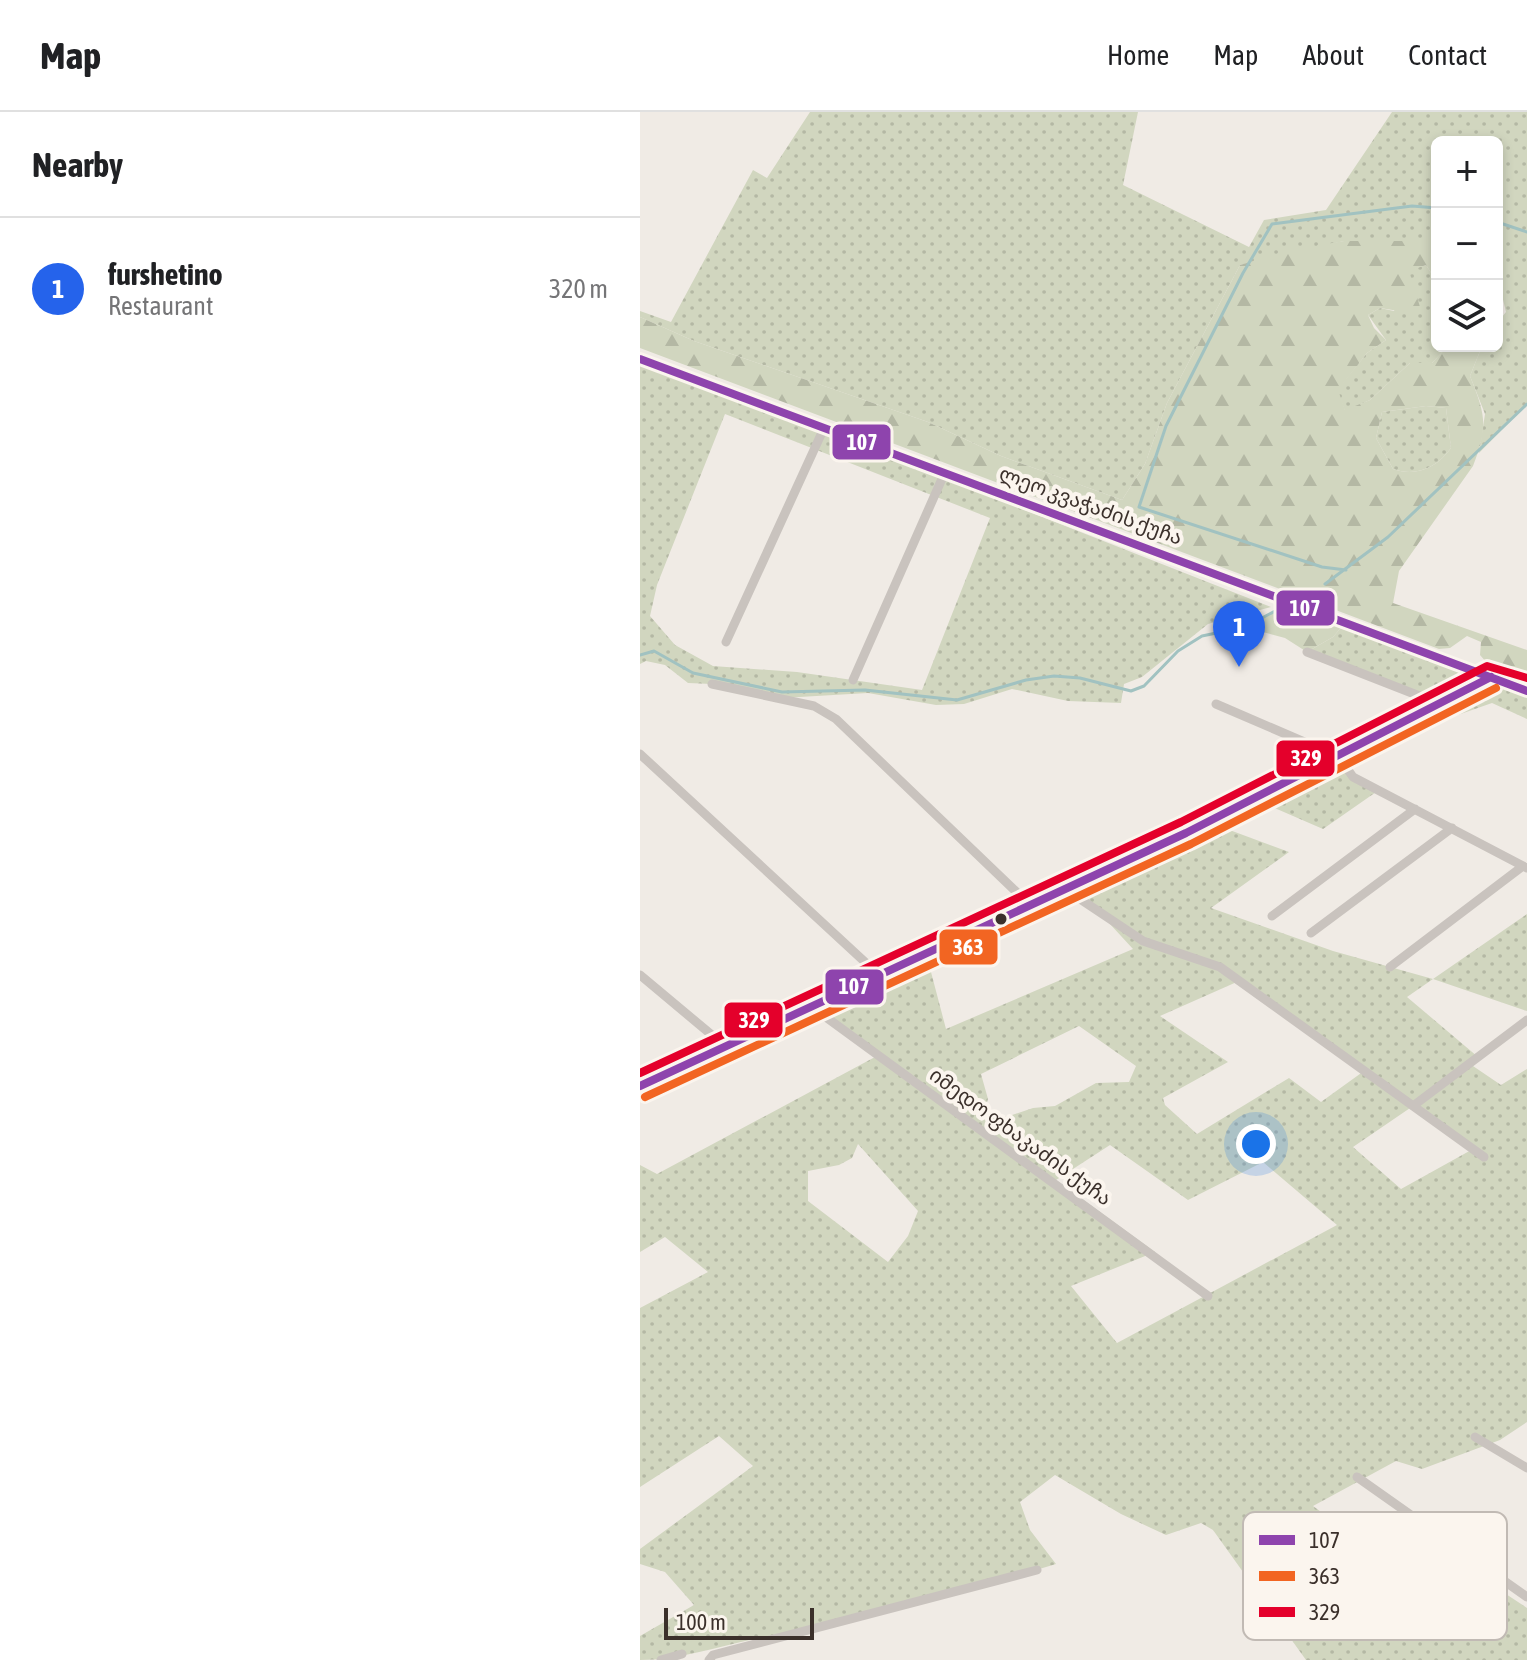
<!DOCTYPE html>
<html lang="en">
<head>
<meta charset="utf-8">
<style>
	:root { --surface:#fff; --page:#f2f2f2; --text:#202124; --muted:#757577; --line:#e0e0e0; --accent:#2563eb }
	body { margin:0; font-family:"Asap Condensed","Noto Sans Georgian",sans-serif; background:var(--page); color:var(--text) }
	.controls { position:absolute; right:24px; top:24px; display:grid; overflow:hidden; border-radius:12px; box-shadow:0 4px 12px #0003 }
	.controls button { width:72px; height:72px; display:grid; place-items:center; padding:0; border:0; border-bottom:2px solid var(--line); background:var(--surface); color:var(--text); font:40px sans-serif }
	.scale { position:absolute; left:24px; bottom:20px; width:150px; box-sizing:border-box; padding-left:8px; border:4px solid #3b302b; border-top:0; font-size:22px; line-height:28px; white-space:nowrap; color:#3b302b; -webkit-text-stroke:6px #fbf5ee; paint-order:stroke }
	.you { position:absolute; left:616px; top:1032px; width:28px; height:28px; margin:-20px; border:6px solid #fff; border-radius:50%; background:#1a73e8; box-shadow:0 0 0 12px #1a73e833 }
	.badge { display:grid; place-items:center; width:52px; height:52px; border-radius:50%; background:var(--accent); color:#fff; font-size:26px; font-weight:700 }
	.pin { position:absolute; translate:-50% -66px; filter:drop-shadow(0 2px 4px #0008) }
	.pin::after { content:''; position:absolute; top:42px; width:28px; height:24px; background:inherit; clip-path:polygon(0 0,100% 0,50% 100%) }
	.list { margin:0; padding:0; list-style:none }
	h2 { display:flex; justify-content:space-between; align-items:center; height:104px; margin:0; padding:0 32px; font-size:34px }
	h2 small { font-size:26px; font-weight:400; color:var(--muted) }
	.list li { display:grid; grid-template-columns:52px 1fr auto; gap:24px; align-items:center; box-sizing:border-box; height:144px; padding:0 32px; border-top:2px solid var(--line) }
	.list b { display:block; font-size:30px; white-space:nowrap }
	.list p { margin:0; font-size:26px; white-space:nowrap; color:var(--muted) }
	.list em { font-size:26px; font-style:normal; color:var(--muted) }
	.icon { flex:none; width:44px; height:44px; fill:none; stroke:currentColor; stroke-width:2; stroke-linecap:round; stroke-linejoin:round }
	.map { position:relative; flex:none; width:887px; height:1548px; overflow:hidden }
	header { display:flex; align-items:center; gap:48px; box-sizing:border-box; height:112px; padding:0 40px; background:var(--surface); border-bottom:2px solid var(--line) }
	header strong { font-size:38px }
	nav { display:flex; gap:44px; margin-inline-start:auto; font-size:28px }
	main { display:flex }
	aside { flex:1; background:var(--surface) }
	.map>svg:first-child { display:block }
	.grass { fill:url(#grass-dots); fill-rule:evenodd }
	.forest { fill:url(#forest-firs); fill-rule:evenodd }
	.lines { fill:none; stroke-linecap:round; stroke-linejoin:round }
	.stream { stroke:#a1c2c1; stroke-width:3 }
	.street { stroke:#c9c3be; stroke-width:9 }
	.secondary { stroke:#bab3ae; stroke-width:12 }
	.bus-1-casing { stroke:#fbf5ee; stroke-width:14 }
	.bus-2-casing { stroke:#fbf5ee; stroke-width:14 }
	.bus-3-casing { stroke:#fbf5ee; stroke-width:14 }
	.bus-1 { stroke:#8e44ad; stroke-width:8 }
	.bus-2 { stroke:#f26522; stroke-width:8 }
	.bus-3 { stroke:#e4002b; stroke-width:8 }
	.bus-dot { fill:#3b302b; stroke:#fbf5ee; stroke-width:3 }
	.labels { text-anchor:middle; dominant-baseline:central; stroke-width:8; stroke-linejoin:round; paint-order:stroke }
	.street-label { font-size:20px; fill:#3b302b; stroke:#fbf5ee }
	.key { fill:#fbf5ee; stroke:#c1bab4; stroke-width:2 }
	.key-label { font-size:22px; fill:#3b302b }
	.line-badge { stroke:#fbf5ee; stroke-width:3 }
	.badge-label { font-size:22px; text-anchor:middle; font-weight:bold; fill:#fff }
</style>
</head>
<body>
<header>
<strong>Map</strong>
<nav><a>Home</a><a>Map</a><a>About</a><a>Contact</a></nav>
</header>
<main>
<aside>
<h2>Nearby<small></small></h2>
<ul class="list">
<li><span class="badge">1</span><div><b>furshetino</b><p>Restaurant</p></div><em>320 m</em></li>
</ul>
</aside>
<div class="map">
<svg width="887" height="1548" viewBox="0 0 887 1548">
	<defs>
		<pattern id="grass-dots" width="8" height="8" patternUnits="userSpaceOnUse" patternTransform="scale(2)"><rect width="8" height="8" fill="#d1d6bf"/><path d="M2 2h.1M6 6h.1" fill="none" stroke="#b4b8a4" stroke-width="1.8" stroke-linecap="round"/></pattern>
		<pattern id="forest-firs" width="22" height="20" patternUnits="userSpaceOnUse" patternTransform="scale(2)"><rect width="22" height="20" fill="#d1d6bf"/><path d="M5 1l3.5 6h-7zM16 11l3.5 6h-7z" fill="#b4b8a4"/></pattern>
	</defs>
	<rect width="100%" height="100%" fill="#f0ebe5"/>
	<path class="grass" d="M 170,0 L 498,0 L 483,73 L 609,135 L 624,108 L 686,98 L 752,0 L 887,0 L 887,292 L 839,341 L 845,302 L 830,264 L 842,234 L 857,234 L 857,211 L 866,200 L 857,163 L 857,30 L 797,30 L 797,129 L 704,129 L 600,153 L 527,291 L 505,352 L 482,388 L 361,344 L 288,310 L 54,229 L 0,205 L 0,199 L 31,210 L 113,58 L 127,66 Z
		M 786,153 L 797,170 L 797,234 L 808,234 L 792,251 L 770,251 L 730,288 L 705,299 L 697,278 L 727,241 L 746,228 L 728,203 L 740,196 L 754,199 L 769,158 Z
		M 0,252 L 184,319 L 631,495 L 568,512 L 502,565 L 484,572 L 481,591 L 428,589 L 372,577 L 324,592 L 296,593 L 228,581 L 142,586 L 72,572 L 48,571 L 25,553 L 6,549 L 0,552 ZM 85,302 L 350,406 L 282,578 L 157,560 L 73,554 L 35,533 L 10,504 L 17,473 Z
		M 786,294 L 806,296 L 811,336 C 797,356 776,365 753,357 L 736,326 L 742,300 Z
		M 706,510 L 887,579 L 887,607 L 852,591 L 812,605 L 800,592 L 667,540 L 693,525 Z
		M 699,645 L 713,665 L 739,678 L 683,717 L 614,687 Z
		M 568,710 L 649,740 L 571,796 L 693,839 L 793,867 L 887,802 L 887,899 L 793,867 L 767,885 L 838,945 L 830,952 L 861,973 L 887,957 L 887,1310 L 860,1328 L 782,1357 L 756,1349 L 673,1394 L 735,1440 L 766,1416 L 887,1496 L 887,1548 L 666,1548 L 573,1418 L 561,1411 L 526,1423 L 481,1402 L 415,1363 L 380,1390 L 390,1418 L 416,1452 C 317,1482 215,1507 114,1527 C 76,1535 38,1548 0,1548 L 0,1524 L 54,1493 L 25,1460 L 0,1452 L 0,1437 L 113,1354 L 79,1324 L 0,1375 L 0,1196 L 68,1160 L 25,1125 L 0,1140 L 0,1053 L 17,1062 L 235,945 L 172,895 L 286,841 L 306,917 L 493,837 L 434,773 ZM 599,869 L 724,959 L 681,990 L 649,966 L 557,1022 L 525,993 L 523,986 L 588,950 L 520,904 ZM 439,914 L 496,954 L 489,970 L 456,971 L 415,994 L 393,996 L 369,1004 L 343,1004 L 348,987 L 341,962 ZM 773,994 L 833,1037 L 761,1077 L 713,1035 ZM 218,1032 L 278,1099 L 268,1124 L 248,1150 L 168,1089 L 168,1059 L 199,1053 L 212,1046 ZM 470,1033 L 548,1088 L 623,1050 L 697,1113 L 477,1231 L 431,1174 L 515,1140 L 416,1068 Z"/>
	<path class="forest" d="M 704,129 L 797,129 L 797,170 L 786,153 L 769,159 L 780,195 L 771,201 L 740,196 L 728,203 L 734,216 L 746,228 L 727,241 L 698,278 L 705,298 L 730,288 L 770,251 L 792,251 L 808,234 L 842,234 L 830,264 C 845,302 849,314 833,354 L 759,459 L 753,491 L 887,538 L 887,573 L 853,558 L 840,543 L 841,530 L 827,524 L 810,536 L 799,537 L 0,236 L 0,205 L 54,229 L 288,310 L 361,344 L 482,388 L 505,352 L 527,291 L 600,153 L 650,138 ZM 786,294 L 806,296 L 811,336 C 797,356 776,365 753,357 L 736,326 L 742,300 Z
		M 654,489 L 706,510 L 693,525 L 667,540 L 645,526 L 605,515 Z"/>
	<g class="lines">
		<path class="stream" d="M 857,110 L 887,120
			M 706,458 L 682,455 L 499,395 L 526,314 L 603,161 L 632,112 L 772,94 L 797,96
			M 685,472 L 748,425 L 887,292
			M 0,543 L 14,539 L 53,561 L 142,580 L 225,578 L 317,588 L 386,568 L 414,564 L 440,566 L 491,579 L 504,574 L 538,539 L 562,524 L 605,515 L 637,498"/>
		<path class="street" d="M 86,530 L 184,316
			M 667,540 L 800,592
			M 213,568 L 305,360
			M 72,572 L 174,594 L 196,607 L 390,793
			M 576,592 L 699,645 L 713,665 L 887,756
			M 0,642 L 239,863
			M 425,777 L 503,829 L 580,855 L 844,1045
			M 632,804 L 775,697
			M 671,821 L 812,716
			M 750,855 L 883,754
			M 0,863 L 85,934
			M 172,895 L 568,1184
			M 773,994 L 887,908
			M 835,1325 L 887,1356
			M 717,1365 L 887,1485
			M 21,1548 L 42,1542
			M 69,1548 L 73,1543 L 397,1458"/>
		<path class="secondary" d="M 0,247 L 887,579
			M 0,974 L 546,721 L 851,565"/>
		<g class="bus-1-casing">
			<path id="bus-1" d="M 0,247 L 887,579
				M 0,974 L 546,721 L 851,565"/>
		</g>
		<g class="bus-2-casing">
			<path id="bus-2" d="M 5,985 L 551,732 L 856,576"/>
		</g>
		<g class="bus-3-casing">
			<path id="bus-3" d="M 0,961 L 541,710 L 847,554 L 887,566"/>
		</g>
		<use href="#bus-1" class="bus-1"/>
		<use href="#bus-2" class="bus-2"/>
		<use href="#bus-3" class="bus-3"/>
	</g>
	<circle class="bus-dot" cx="361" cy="807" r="7"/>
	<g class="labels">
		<g class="street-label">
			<text transform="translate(451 393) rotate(20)">ლეო კვაჭაძის ქუჩა</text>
			<text transform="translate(381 1024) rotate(36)">იმედო ფხაკაძის ქუჩა</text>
		</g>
	</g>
	<rect x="603" y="1400" width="264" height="128" rx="12" class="key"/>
	<rect x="619" y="1423" width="36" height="10" fill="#8e44ad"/>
	<rect x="619" y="1459" width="36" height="10" fill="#f26522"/>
	<rect x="619" y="1495" width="36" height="10" fill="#e4002b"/>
	<g class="key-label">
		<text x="669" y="1436">107</text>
		<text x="669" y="1472">363</text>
		<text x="669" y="1508">329</text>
	</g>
	<g class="line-badge">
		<rect x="191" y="311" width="61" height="38" rx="8" fill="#8e44ad"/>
		<rect x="635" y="477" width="61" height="38" rx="8" fill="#8e44ad"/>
		<rect x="635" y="627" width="61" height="39" rx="8" fill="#e4002b"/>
		<rect x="298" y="816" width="61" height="38" rx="8" fill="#f26522"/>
		<rect x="184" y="856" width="61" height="38" rx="8" fill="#8e44ad"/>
		<rect x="83" y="889" width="61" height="38" rx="8" fill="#e4002b"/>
	</g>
	<g class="badge-label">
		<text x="222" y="338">107</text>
		<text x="665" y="504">107</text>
		<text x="666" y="654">329</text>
		<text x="328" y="843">363</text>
		<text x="214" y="882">107</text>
		<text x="114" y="916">329</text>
	</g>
</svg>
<div class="controls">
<button>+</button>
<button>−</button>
<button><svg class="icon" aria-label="layers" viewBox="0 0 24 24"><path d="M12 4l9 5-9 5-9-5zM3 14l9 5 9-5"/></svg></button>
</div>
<div class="scale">100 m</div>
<div class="you"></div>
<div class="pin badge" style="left:599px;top:555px">1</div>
</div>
</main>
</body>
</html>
